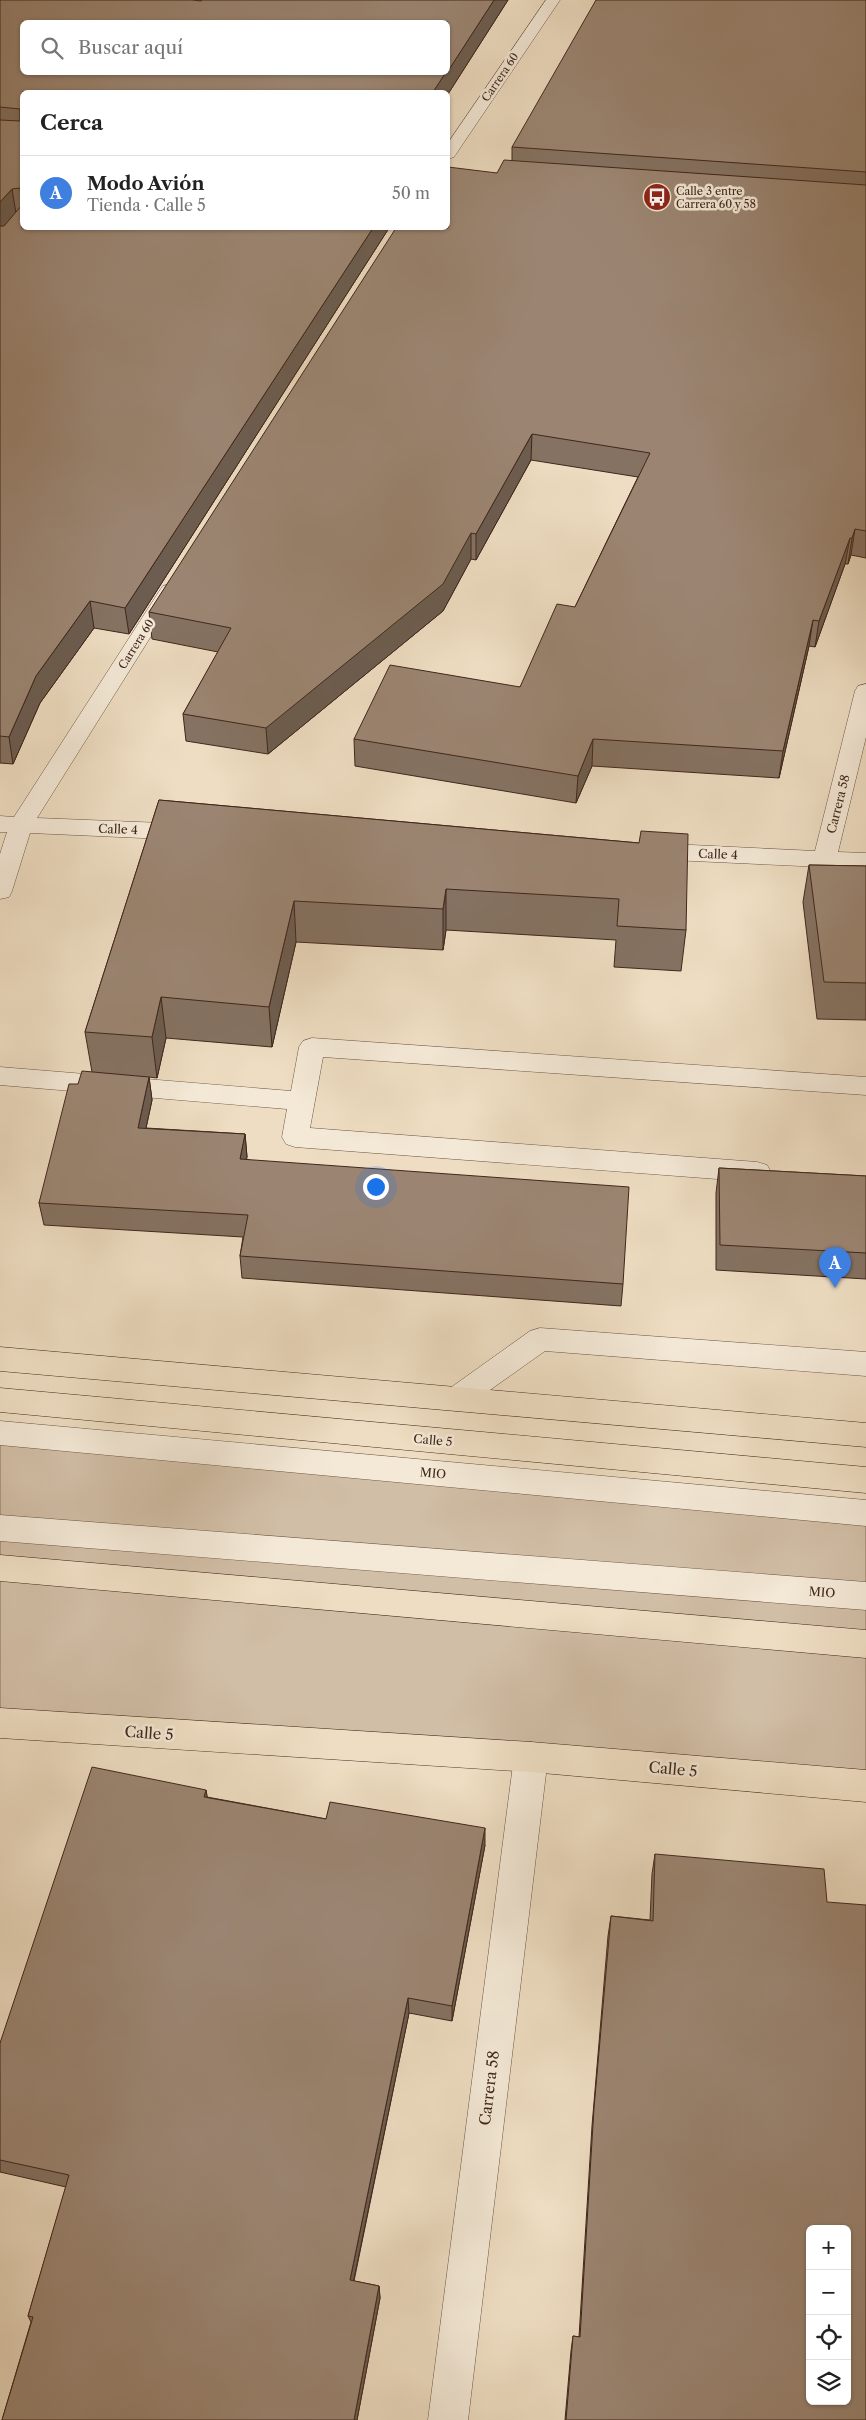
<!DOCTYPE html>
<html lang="es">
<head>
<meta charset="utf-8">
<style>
	:root { --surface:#fff; --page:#f2f2f2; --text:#222; --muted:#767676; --line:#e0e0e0; --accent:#0b8043 }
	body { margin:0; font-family:"Libre Caslon Text",serif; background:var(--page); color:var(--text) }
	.controls { position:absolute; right:15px; bottom:15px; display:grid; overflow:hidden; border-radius:8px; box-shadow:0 1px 4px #0004 }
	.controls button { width:45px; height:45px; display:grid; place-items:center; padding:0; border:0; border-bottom:1px solid var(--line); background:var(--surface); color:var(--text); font:25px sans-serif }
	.you { position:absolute; left:375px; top:1186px; width:18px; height:18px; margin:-12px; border:4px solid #fff; border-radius:50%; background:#1a73e8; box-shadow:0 0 0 8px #1a73e833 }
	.badge { display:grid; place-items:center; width:32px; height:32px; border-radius:50%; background:var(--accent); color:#fff; font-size:16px; font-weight:700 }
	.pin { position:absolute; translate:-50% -41px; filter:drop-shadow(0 1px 2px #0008) }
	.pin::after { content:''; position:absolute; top:26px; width:18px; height:15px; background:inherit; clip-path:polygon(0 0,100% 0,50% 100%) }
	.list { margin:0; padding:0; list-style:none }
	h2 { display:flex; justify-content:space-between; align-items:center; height:65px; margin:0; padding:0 20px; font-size:21px }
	h2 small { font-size:16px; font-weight:400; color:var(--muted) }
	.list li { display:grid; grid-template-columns:32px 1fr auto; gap:15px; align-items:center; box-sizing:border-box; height:75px; padding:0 20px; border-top:1px solid var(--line) }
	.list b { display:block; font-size:19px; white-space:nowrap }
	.list p { margin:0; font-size:16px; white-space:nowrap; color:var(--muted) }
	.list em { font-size:16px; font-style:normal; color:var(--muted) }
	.icon { flex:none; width:28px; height:28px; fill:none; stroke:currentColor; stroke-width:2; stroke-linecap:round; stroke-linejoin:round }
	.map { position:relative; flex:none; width:866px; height:2420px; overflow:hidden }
	.search { position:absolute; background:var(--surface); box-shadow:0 1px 4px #0004; left:20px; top:20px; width:430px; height:55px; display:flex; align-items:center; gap:12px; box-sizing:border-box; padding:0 18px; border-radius:8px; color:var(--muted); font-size:19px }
	.panel { position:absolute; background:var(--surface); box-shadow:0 1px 4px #0004; left:20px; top:90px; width:430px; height:140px; border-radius:8px }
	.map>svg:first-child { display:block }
	.green { fill:#d1bea6; stroke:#897261 }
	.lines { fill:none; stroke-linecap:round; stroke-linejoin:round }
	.minor-casing { stroke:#6c5446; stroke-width:1 }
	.major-casing { stroke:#41261c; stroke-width:1 }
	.minor { fill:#f4e9d7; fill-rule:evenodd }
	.major { fill:#eeddc2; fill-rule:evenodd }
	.wall { fill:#857262; stroke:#41261c; fill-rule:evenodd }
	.shaded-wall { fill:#6c5d50; stroke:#41261c }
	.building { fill:#9b8572; stroke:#41261c; fill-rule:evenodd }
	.labels { text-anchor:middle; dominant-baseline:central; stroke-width:5; stroke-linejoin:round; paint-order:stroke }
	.far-street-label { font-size:11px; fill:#41261c; stroke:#f4e9d7 }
	.far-poi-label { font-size:11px; fill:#41261c; stroke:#f4e9d7; text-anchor:start }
	.street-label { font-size:12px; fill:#41261c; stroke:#f4e9d7 }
	.near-street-label { font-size:15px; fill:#41261c; stroke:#f4e9d7 }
</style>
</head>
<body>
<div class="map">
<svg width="866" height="2420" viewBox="0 0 866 2420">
	<rect width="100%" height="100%" fill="#eeddc2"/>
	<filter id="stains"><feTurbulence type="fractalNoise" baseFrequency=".004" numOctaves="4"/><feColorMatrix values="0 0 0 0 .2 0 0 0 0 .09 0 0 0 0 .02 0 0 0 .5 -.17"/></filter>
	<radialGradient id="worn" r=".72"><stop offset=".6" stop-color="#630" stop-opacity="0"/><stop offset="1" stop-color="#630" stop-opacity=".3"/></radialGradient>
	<path class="green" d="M 0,1433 L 866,1513 L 866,1786 L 0,1723 Z"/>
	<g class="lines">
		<g class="minor-casing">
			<path id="minor" d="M 546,0 L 560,0 L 454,157 L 448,159 L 448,143 Z
				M 170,584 L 177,586 L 180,590 L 37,818 L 188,824 L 196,827 L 200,832 L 196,837 L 188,840 L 30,833 L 12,891 L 9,897 L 0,899 L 0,854 L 7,832 L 0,832 L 0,816 L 14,817 L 160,590 L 163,586 Z
				M 866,684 L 866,737 L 838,852 L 866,853 L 866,869 L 650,859 L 642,856 L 638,851 L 642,846 L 650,843 L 815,851 L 855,691 L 858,686 Z
				M 312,1038 L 866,1077 L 866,1095 L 323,1057 L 310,1128 L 757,1162 L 767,1165 L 771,1172 L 767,1179 L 757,1182 L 295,1147 L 286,1144 L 282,1137 L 287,1109 L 0,1085 L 0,1067 L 291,1091 L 299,1047 L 303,1041 Z
				M 540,1328 L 866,1352 L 866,1376 L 545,1351 L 466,1407 L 456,1411 L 446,1407 L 441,1399 L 446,1391 L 530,1331 Z
				M 0,1421 L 866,1500 L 866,1526 L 0,1445 Z
				M 0,1515 L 866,1582 L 866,1610 L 0,1541 Z
				M 531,1742 L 543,1746 L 548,1757 L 468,2420 L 428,2420 L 514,1757 L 519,1746 Z"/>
		</g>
		<g class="major-casing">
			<path id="major" d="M 0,1347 L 866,1423 L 866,1447 L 0,1371 Z
				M 0,1388 L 866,1467 L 866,1493 L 0,1412 Z
				M 0,1555 L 866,1630 L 866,1658 L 0,1581 Z
				M 0,1708 L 531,1742 L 866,1770 L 866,1802 L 531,1772 L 0,1738 Z"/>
		</g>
		<use href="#minor" class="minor"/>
		<use href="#major" class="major"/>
	</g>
	<path class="wall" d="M 0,0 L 508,0 L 448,94 L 448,92 L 22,228 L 389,228 L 129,634 L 94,628 L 40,703 L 13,764 L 0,763 ZM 22,22 L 448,72 L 22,72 Z
		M 866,0 L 866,558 L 851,555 L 848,564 L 845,564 L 815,647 L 809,646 L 779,778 L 592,766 L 576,803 L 355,766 L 354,739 L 520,687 L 575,607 L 638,477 L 531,460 L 476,560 L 471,559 L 443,611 L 268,754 L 186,741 L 183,714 L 218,652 L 152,639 L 149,612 L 497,173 L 512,160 L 512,147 Z
		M 159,800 L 639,843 L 686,930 L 681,971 L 614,967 L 616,940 L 446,930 L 443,950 L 296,942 L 272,1047 L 166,1038 L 157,1078 L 149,1077 L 152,1100 L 146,1128 L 245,1134 L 247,1157 L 246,1159 L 623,1284 L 621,1306 L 242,1278 L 240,1256 L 243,1237 L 44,1225 L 39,1203 L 78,1084 L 92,1072 L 85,1032 Z
		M 809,865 L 866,866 L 866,1020 L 817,1019 L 803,902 Z
		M 719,1168 L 866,1176 L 866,1279 L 716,1270 L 716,1193 Z
		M 206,1790 L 207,1797 L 326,1819 L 485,1845 L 452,2021 L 409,2013 L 354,2281 L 379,2286 L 380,2298 L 357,2420 L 2,2420 L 31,2322 L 28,2316 L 66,2187 L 0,2172 L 0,2043 Z
		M 655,1854 L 866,2420 L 565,2420 L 571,2351 L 573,2336 L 579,2337 L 592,2126 L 608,1936 L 611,1916 L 650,1920 L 652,1874 Z"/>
	<path class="shaded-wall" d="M 494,0 L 508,0 L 448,94 L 448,92 L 433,92 L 446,72 L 448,72 L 448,71 Z
		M 12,189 L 16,213 L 0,231 L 0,202 Z
		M 373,228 L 389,228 L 129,634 L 125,608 Z
		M 532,434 L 531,460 L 476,560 L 476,534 Z
		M 855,529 L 851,555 L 848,564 L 852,538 Z
		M 471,533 L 471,559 L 443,611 L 268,754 L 266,728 Z
		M 850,538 L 845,564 L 815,647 L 819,621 Z
		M 90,601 L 94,628 L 40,703 L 13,764 L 9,737 L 36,676 Z
		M 813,620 L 809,646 L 779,778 L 783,751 Z
		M 593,739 L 592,766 L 576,803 L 578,776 Z
		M 446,889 L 446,930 L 443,950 L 443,909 Z
		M 294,901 L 296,942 L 272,1047 L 269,1007 Z
		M 161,997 L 166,1038 L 157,1078 L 152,1037 Z
		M 149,1077 L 152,1100 L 141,1151 L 138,1128 Z
		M 245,1134 L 247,1157 L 242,1182 L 240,1159 Z
		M 206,1790 L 209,1807 L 204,1797 Z
		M 485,1828 L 485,1845 L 452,2021 L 452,2006 Z
		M 408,1998 L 409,2013 L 351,2293 L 350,2280 Z
		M 379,2286 L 380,2298 L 357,2420 L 354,2420 Z"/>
	<path class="building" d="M 0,0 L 192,0 L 201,1 L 202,0 L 494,0 L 448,71 L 448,22 L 22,22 L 22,72 L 446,72 L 433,92 L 22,92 L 22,228 L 373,228 L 125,608 L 90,601 L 36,676 L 9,737 L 0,736 L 0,226 L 4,226 L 22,205 L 20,188 L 12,189 L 0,202 L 0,120 L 20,121 L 20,109 L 0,107 Z
		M 596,0 L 866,0 L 866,172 L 512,147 Z
		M 504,160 L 866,185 L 866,531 L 855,529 L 852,538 L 850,538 L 819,621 L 813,620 L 783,751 L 593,739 L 578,776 L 354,739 L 390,665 L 520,687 L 557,604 L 575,607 L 650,453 L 532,434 L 476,534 L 471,533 L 443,584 L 266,728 L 183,714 L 231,628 L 149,612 L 396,228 L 448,228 L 448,167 L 497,173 Z
		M 159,800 L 639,843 L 641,831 L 688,834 L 686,930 L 617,926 L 619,899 L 446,889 L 443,909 L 294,901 L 269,1007 L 161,997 L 152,1037 L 85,1032 Z
		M 809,865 L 866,866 L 866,983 L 824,982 Z
		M 82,1071 L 149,1077 L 138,1128 L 245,1134 L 240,1159 L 629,1187 L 623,1284 L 240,1256 L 248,1215 L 39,1203 L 69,1084 L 78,1084 Z
		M 719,1168 L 866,1176 L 866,1253 L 720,1245 Z
		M 92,1767 L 206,1790 L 204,1797 L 326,1819 L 330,1802 L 485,1828 L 452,2006 L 408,1998 L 350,2280 L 379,2286 L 354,2420 L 2,2420 L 33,2317 L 28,2316 L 69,2175 L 0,2160 L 0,2043 Z
		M 655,1854 L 824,1869 L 827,1902 L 866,1905 L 866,2420 L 566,2420 L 573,2336 L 580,2337 L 594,2108 L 611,1916 L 653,1921 ZM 810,2229 L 847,2229 L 847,2401 L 810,2401 Z"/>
	<defs>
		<g id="bus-disc" transform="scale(1.4375)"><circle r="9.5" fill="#8f2418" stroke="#f4e9d7"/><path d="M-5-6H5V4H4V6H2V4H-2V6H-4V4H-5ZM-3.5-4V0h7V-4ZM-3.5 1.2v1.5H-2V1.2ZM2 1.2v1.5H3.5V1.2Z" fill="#fff"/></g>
	</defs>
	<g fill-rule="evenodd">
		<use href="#bus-disc" x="657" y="197"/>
	</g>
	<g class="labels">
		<g class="far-street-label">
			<text transform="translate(500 77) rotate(-56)">Carrera 60</text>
			<text transform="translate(136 644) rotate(-58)">Carrera 60</text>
		</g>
		<g class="far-poi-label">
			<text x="676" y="191">Calle 3 entre<tspan x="676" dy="13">Carrera 60 y 58</tspan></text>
		</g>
		<g class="street-label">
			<text transform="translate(838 804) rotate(-76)">Carrera 58</text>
			<text transform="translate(118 829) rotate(2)">Calle 4</text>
			<text transform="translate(718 854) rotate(2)">Calle 4</text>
			<text transform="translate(433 1440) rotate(5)">Calle 5</text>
			<text transform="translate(433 1473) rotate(5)">MIO</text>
			<text transform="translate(822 1592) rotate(4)">MIO</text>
		</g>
		<g class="near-street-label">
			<text transform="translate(149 1733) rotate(4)">Calle 5</text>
			<text transform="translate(673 1769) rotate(5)">Calle 5</text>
			<text transform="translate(489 2088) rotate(-83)">Carrera 58</text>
		</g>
	</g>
	<rect width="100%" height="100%" filter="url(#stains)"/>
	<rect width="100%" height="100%" fill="url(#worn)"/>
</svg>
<div class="controls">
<button>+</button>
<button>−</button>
<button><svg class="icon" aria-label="locate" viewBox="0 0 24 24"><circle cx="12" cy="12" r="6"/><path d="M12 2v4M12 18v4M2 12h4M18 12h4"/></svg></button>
<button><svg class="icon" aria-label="layers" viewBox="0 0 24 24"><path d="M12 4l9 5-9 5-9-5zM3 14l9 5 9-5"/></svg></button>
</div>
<div class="you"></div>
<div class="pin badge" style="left:835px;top:1288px;background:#3f7fe0">A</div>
<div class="search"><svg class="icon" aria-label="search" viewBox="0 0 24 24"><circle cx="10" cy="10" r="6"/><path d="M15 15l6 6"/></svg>Buscar aquí</div>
<section class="panel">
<h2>Cerca<small></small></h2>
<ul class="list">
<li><span class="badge" style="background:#3f7fe0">A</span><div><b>Modo Avión</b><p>Tienda · Calle 5</p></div><em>50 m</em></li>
</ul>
</section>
</div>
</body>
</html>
